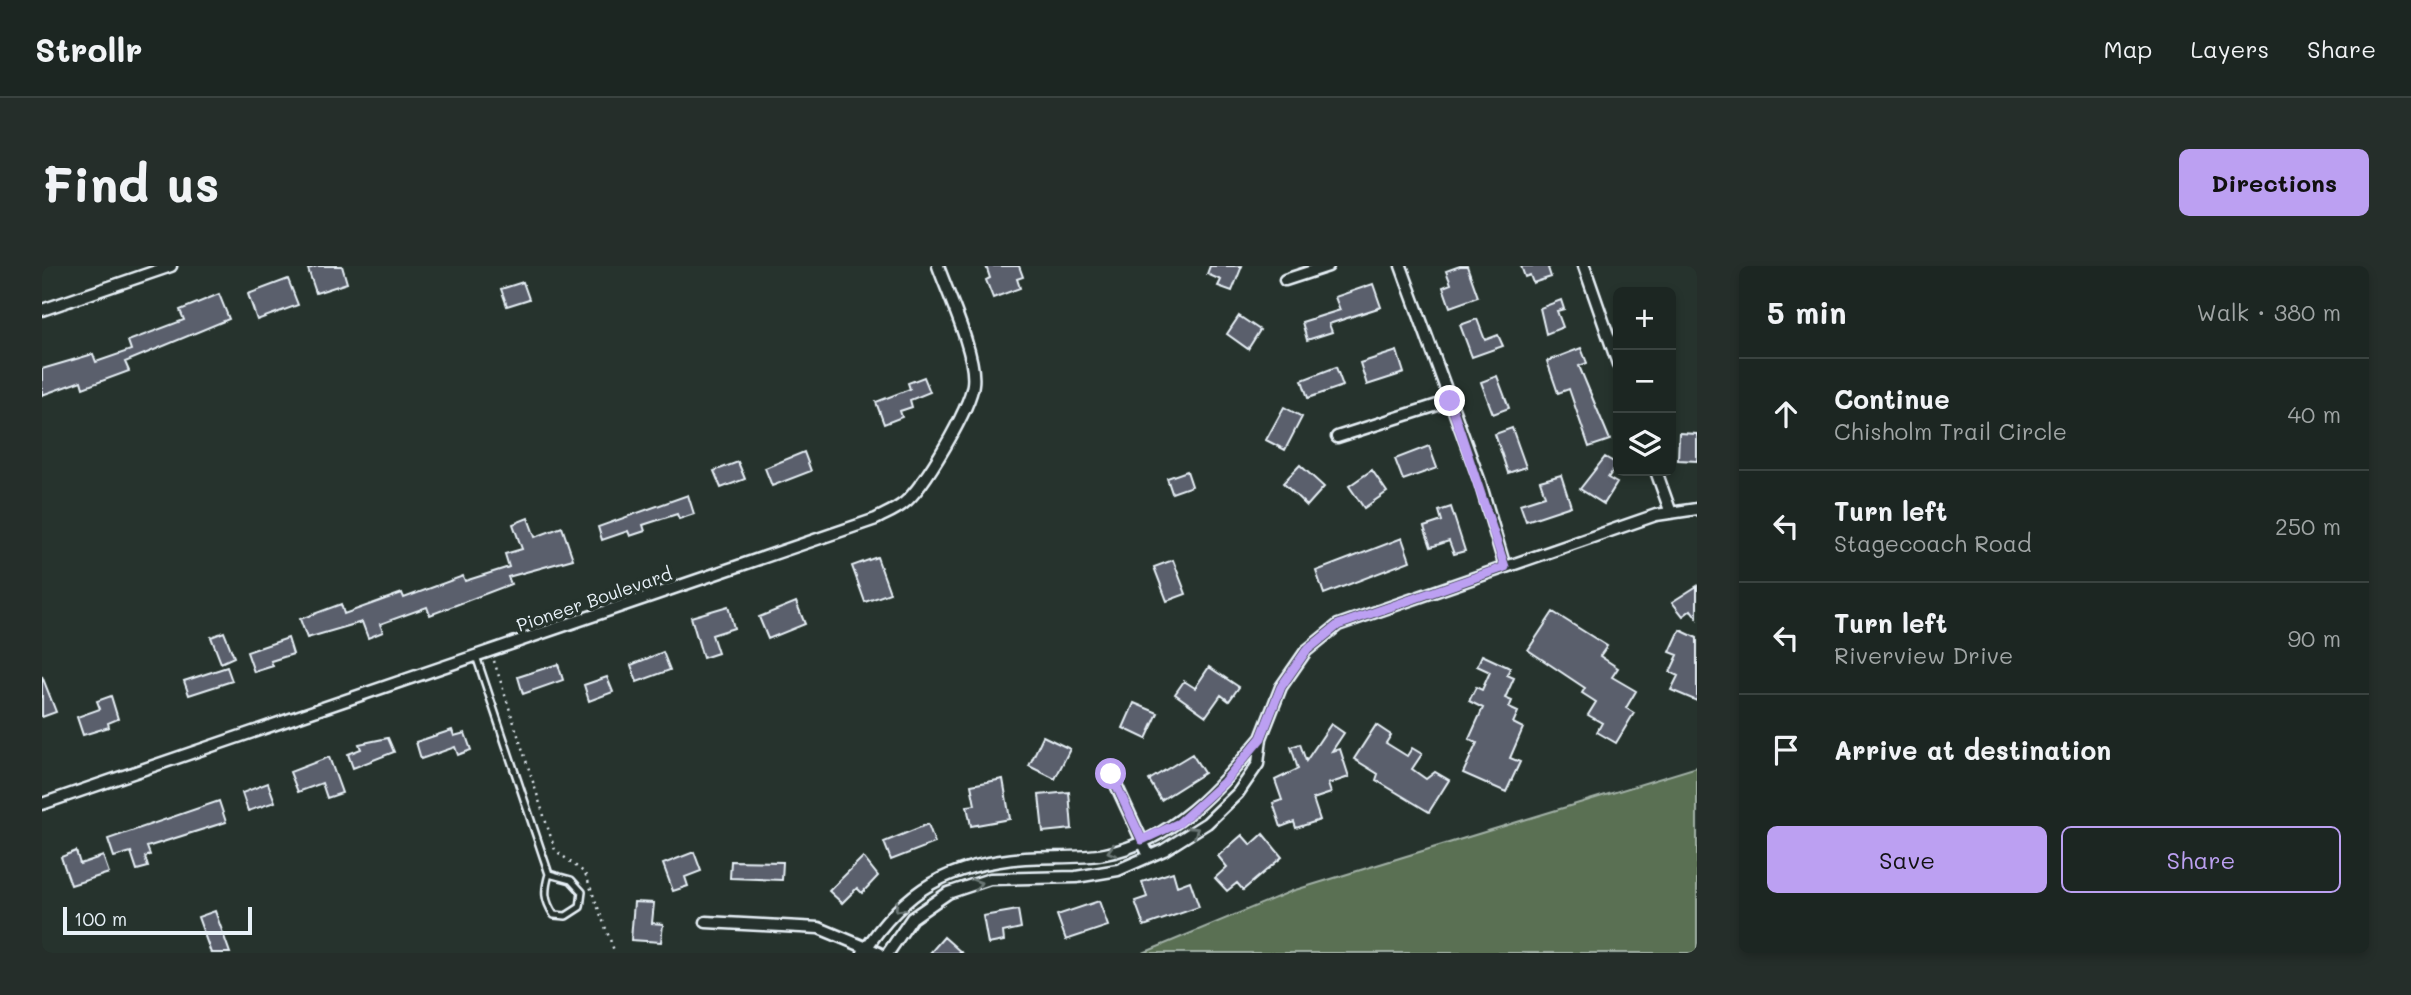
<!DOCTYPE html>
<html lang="en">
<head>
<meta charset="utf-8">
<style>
	:root { --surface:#1c2622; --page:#252e2a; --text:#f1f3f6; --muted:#a0a5a5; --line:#3a4340; --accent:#bca0f2 }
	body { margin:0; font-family:Mali,sans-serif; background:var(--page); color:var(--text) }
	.controls { position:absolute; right:21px; top:21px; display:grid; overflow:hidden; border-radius:10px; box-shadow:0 4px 10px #0003 }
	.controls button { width:63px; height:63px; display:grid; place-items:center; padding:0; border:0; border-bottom:2px solid var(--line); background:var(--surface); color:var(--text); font:35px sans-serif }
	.scale { position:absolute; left:21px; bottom:18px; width:189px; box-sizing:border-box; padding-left:7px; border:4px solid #e8f1f8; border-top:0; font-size:19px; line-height:24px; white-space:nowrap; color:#e8f1f8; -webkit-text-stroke:5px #26332d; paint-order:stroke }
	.stop { position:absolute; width:21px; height:21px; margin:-16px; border:5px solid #bca0f2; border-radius:50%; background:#fff }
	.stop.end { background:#bca0f2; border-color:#fff; box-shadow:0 2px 7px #0008 }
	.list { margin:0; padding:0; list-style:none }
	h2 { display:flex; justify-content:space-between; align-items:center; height:91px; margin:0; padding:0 28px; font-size:30px }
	h2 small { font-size:23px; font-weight:400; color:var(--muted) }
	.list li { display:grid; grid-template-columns:46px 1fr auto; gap:21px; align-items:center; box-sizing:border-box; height:112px; padding:0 28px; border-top:2px solid var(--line) }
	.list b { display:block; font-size:26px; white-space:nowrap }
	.list p { margin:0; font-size:23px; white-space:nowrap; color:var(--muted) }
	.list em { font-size:23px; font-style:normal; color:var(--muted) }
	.actions { display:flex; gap:14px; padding:21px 28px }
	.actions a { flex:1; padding:16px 0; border:2px solid var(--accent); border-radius:10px; text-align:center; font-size:24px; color:var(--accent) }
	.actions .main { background:var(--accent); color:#111 }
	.icon { flex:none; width:38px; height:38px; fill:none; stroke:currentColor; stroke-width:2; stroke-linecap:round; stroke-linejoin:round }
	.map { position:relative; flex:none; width:1655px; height:687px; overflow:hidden; border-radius:10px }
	header { display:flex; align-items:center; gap:42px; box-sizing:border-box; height:98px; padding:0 35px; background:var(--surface); border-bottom:2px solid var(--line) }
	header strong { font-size:33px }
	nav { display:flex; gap:38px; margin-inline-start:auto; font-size:24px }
	.intro { display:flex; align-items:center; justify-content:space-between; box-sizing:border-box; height:168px; padding:0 42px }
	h1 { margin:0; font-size:49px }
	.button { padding:18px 32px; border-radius:10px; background:var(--accent); color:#111; font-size:24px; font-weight:700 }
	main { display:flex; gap:42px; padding:0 42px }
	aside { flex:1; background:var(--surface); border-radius:10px; box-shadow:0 4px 10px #0003 }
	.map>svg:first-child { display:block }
	.green { fill:#5a6f53; stroke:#a1b0a6; stroke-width:2 }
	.building { fill:#5a5f6c; stroke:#e8f1f8; stroke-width:2 }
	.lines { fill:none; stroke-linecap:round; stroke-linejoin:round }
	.lane-casing { stroke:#e8f1f8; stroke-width:10 }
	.street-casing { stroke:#e8f1f8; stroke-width:15 }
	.path { stroke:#e8f1f8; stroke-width:2.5; stroke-dasharray:2 5; stroke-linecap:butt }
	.lane { stroke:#26332d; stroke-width:5 }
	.street { stroke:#26332d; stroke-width:10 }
	.oneway { stroke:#6a7674 }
	.route { stroke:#bca0f2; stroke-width:9 }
	.labels { text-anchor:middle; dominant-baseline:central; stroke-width:7; stroke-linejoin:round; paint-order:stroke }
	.street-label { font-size:18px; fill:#e8f1f8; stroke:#26332d }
</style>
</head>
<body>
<header>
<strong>Strollr</strong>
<nav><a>Map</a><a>Layers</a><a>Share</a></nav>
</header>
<div class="intro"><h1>Find us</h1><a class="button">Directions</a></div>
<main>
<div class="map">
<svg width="1655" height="687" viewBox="0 0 1655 687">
	<rect width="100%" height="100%" fill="#26332d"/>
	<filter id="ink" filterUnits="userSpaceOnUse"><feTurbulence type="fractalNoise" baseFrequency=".0143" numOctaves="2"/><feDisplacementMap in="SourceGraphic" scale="14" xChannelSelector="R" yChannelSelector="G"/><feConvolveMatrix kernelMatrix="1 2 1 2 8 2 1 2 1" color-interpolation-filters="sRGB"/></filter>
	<g filter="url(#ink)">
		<path class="green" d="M 1655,501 L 1655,687 L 1101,687 L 1250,625 Z"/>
		<path class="building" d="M 275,0 L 300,0 L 305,17 L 274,27 L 266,3 Z
			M 944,0 L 977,0 L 981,11 L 975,13 L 978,22 L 951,32 L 944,14 L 948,12 Z
			M 1168,0 L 1200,0 L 1190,25 L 1176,20 L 1179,14 L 1165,8 Z
			M 1418,0 L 1425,0 L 1436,31 L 1408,41 L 1401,21 L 1409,18 L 1404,5 Z
			M 1479,0 L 1509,0 L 1506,2 L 1509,11 L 1491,17 L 1488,9 L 1483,11 Z
			M 246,13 L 256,39 L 215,54 L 206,28 Z
			M 481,16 L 487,33 L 465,40 L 459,23 Z
			M 1331,18 L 1339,41 L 1287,58 L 1290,66 L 1265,74 L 1260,56 L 1298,44 L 1293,31 Z
			M 177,28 L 187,53 L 83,96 L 87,105 L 41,122 L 39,115 L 0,129 L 0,103 L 51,88 L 54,96 L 89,84 L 86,75 L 142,54 L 138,44 Z
			M 1519,34 L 1522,43 L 1515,45 L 1521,61 L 1504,68 L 1498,42 Z
			M 1197,50 L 1218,64 L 1206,83 L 1185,68 Z
			M 1435,53 L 1443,74 L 1456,69 L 1461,80 L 1430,91 L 1418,59 Z
			M 1539,82 L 1545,97 L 1537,100 L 1568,174 L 1547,181 L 1527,123 L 1516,127 L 1505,95 Z
			M 1355,85 L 1362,107 L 1325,119 L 1318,97 Z
			M 1294,101 L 1301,120 L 1266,132 L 1260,114 Z
			M 1455,110 L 1467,142 L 1451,148 L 1439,116 Z
			M 882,111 L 888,126 L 868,134 L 870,141 L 858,145 L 860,151 L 842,158 L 834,136 L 868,123 L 866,117 Z
			M 1242,141 L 1260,151 L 1243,184 L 1224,174 Z
			M 1470,162 L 1484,201 L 1466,207 L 1453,168 Z
			M 1637,167 L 1655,168 L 1655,195 L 1636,194 Z
			M 1387,180 L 1395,202 L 1361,214 L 1353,193 Z
			M 762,186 L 769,205 L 730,220 L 723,202 Z
			M 1563,191 L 1575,198 L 1566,212 L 1575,217 L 1562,238 L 1538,223 Z
			M 696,196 L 703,213 L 679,222 L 672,205 Z
			M 1258,199 L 1282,221 L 1265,240 L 1241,217 Z
			M 1330,204 L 1345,226 L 1322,242 L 1307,220 Z
			M 1145,205 L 1150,220 L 1130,227 L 1125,212 Z
			M 1519,209 L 1529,240 L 1484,255 L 1478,238 L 1503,230 L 1498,215 Z
			M 646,229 L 652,248 L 637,253 L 635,248 L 601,259 L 603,265 L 588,270 L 586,265 L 560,274 L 556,261 Z
			M 1409,241 L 1423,285 L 1412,288 L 1407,275 L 1389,281 L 1382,261 L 1400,255 L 1397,245 Z
			M 486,252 L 493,271 L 520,261 L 531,293 L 466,311 L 469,318 L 388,349 L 385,341 L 338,358 L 341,366 L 326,372 L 320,356 L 265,372 L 258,353 L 299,338 L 302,348 L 360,327 L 362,332 L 421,310 L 423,315 L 467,301 L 463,288 L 480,283 L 471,258 Z
			M 1360,272 L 1368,295 L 1282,328 L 1274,305 Z
			M 835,291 L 848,327 L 823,336 L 810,300 Z
			M 1131,294 L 1144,328 L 1125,335 L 1112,301 Z
			M 1655,320 L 1655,352 L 1649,344 L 1641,350 L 1630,336 Z
			M 754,336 L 763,358 L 726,373 L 717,351 Z
			M 686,340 L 692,362 L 670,369 L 676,387 L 661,392 L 649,351 Z
			M 1511,346 L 1565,380 L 1558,390 L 1576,402 L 1570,411 L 1594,425 L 1584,442 L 1592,447 L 1574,477 L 1555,466 L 1560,457 L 1546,449 L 1554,436 L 1540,427 L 1543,422 L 1486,384 Z
			M 1638,364 L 1655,372 L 1655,435 L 1629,424 L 1636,410 L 1628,406 L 1636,389 L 1628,386 Z
			M 182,366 L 192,391 L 179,397 L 169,371 Z
			M 246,372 L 251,388 L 229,395 L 231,400 L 212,406 L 205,386 Z
			M 621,386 L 628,404 L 595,416 L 589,399 Z
			M 1440,389 L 1468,402 L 1465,409 L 1472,412 L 1463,432 L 1470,435 L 1467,442 L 1476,446 L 1471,457 L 1481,462 L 1468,492 L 1478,496 L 1464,526 L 1421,507 L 1435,477 L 1427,473 L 1441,442 L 1427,435 L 1434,421 L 1440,424 L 1448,406 L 1435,400 Z
			M 516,398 L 521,414 L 481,428 L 476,411 Z
			M 185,401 L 190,415 L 147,429 L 142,415 Z
			M 1167,401 L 1197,421 L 1187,435 L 1179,429 L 1164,450 L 1133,428 L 1142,415 L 1153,422 Z
			M 0,410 L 14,446 L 0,451 Z
			M 565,411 L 571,426 L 547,435 L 542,419 Z
			M 69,430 L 76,453 L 66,457 L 67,461 L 41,469 L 35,451 L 58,443 L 55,435 Z
			M 1092,437 L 1116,447 L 1104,473 L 1081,462 Z
			M 1289,458 L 1302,467 L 1290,485 L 1298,483 L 1307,511 L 1286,518 L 1289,527 L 1271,533 L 1278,554 L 1254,562 L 1252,556 L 1239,561 L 1231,537 L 1240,534 L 1233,514 L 1256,503 L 1249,481 L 1258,478 L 1264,495 Z
			M 1334,459 L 1349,469 L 1344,477 L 1365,490 L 1370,482 L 1380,488 L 1370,503 L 1384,513 L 1393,506 L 1407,514 L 1387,546 L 1334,514 L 1336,508 L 1312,493 Z
			M 410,464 L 412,470 L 423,467 L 429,484 L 416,489 L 413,481 L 379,493 L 374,476 Z
			M 1001,470 L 1028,483 L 1013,513 L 987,500 Z
			M 346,472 L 352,486 L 311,502 L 306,488 L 319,483 L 317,478 Z
			M 1150,488 L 1162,507 L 1119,534 L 1107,514 Z
			M 287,491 L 300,527 L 285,532 L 280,517 L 256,526 L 248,506 Z
			M 961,513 L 968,553 L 929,560 L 925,540 L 933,539 L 929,519 Z
			M 226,517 L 233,536 L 206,545 L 200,527 Z
			M 1027,526 L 1030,563 L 1001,566 L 997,529 Z
			M 177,535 L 184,556 L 105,581 L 108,589 L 103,591 L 106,601 L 95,604 L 89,586 L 72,591 L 66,573 Z
			M 886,558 L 893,577 L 849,594 L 842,576 Z
			M 1221,568 L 1240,591 L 1201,624 L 1195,617 L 1185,625 L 1173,612 L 1185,601 L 1176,590 L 1200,569 L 1209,579 Z
			M 34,585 L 38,598 L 61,590 L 67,607 L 29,619 L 19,591 Z
			M 652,586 L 659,605 L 643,611 L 646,620 L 631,625 L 621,598 Z
			M 821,591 L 836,610 L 820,627 L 815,622 L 800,637 L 787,625 Z
			M 689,595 L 741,596 L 740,614 L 688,612 Z
			M 1131,606 L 1135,620 L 1148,615 L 1157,641 L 1102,660 L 1093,635 L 1105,631 L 1100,616 Z
			M 1057,635 L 1066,660 L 1024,674 L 1015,649 Z
			M 592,636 L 612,637 L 610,657 L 621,658 L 619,676 L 589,674 Z
			M 976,644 L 979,662 L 961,666 L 962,675 L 946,678 L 941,650 Z
			M 173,645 L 188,687 L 169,687 L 156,651 Z
			M 902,671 L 920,687 L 888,687 Z"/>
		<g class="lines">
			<g class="lane-casing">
				<path id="lane" d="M 434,390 L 507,608 C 502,625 502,634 512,649 L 524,650 L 538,641 L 540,626 L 529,614 L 507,608"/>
			</g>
			<g class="street-casing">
				<path id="street" d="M 1359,0 L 1438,216 L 1463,301
					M 1542,0 L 1576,98
					M 1243,14 L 1286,0
					M 0,44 L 129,0
					M 1295,171 L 1408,135
					M 1614,205 L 1629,247
					M 1069,508 L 1107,590
					M 0,538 L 834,253 C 843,248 854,244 862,237 C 881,223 929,141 931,118 C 935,90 906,28 896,0
					M 664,656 L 777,662 L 837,687
					M 821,687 C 863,623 907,598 983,592 C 1010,590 1037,593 1063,588 C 1131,575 1176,523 1218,473
					M 846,687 L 870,652 L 906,627 L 948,613 L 1034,611 L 1076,604 L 1122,584 L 1165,557 L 1196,527 L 1216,498 L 1219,472 L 1239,421 L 1264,385 L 1296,359 L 1614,249 L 1655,243"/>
			</g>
			<path class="path" d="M 452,395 L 513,584 L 543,607 L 573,687"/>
			<use href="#lane" class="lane"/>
			<use href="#street" class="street"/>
		</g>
		<defs><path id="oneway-chevron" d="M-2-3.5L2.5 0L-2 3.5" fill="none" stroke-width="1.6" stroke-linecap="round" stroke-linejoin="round" transform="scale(1.75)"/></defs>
		<g class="oneway">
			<use href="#oneway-chevron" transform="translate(1152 565) rotate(-33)"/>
			<use href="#oneway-chevron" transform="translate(1070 585) rotate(163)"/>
			<use href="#oneway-chevron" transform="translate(935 618) rotate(-18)"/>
			<use href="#oneway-chevron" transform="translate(857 642) rotate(133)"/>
		</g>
	</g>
	<g class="lines" filter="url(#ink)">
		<path class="route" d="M 1069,508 L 1100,574 L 1137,557 L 1182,516 L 1219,472 L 1239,421 L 1264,385 L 1296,359 L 1463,301 L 1408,135"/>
	</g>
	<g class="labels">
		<g class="street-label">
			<text transform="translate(552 333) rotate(-19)">Pioneer Boulevard</text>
		</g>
	</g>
</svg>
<div class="controls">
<button>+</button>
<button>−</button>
<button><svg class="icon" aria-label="layers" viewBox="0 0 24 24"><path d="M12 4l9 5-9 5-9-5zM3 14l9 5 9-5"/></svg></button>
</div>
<div class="scale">100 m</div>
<div class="stop" style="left:1069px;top:508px"></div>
<div class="stop end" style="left:1408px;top:135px"></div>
</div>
<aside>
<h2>5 min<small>Walk · 380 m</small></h2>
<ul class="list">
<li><svg class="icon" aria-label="ahead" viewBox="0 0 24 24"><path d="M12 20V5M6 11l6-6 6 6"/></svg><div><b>Continue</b><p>Chisholm Trail Circle</p></div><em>40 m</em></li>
<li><svg class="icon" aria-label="left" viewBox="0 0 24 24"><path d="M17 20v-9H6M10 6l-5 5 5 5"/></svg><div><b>Turn left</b><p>Stagecoach Road</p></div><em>250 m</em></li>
<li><svg class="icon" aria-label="left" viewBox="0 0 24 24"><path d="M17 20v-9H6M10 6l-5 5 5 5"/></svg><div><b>Turn left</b><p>Riverview Drive</p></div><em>90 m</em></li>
<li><svg class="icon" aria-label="arrive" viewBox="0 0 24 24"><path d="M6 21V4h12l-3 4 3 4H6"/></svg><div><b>Arrive at destination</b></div></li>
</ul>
<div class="actions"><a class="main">Save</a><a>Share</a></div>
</aside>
</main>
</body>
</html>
